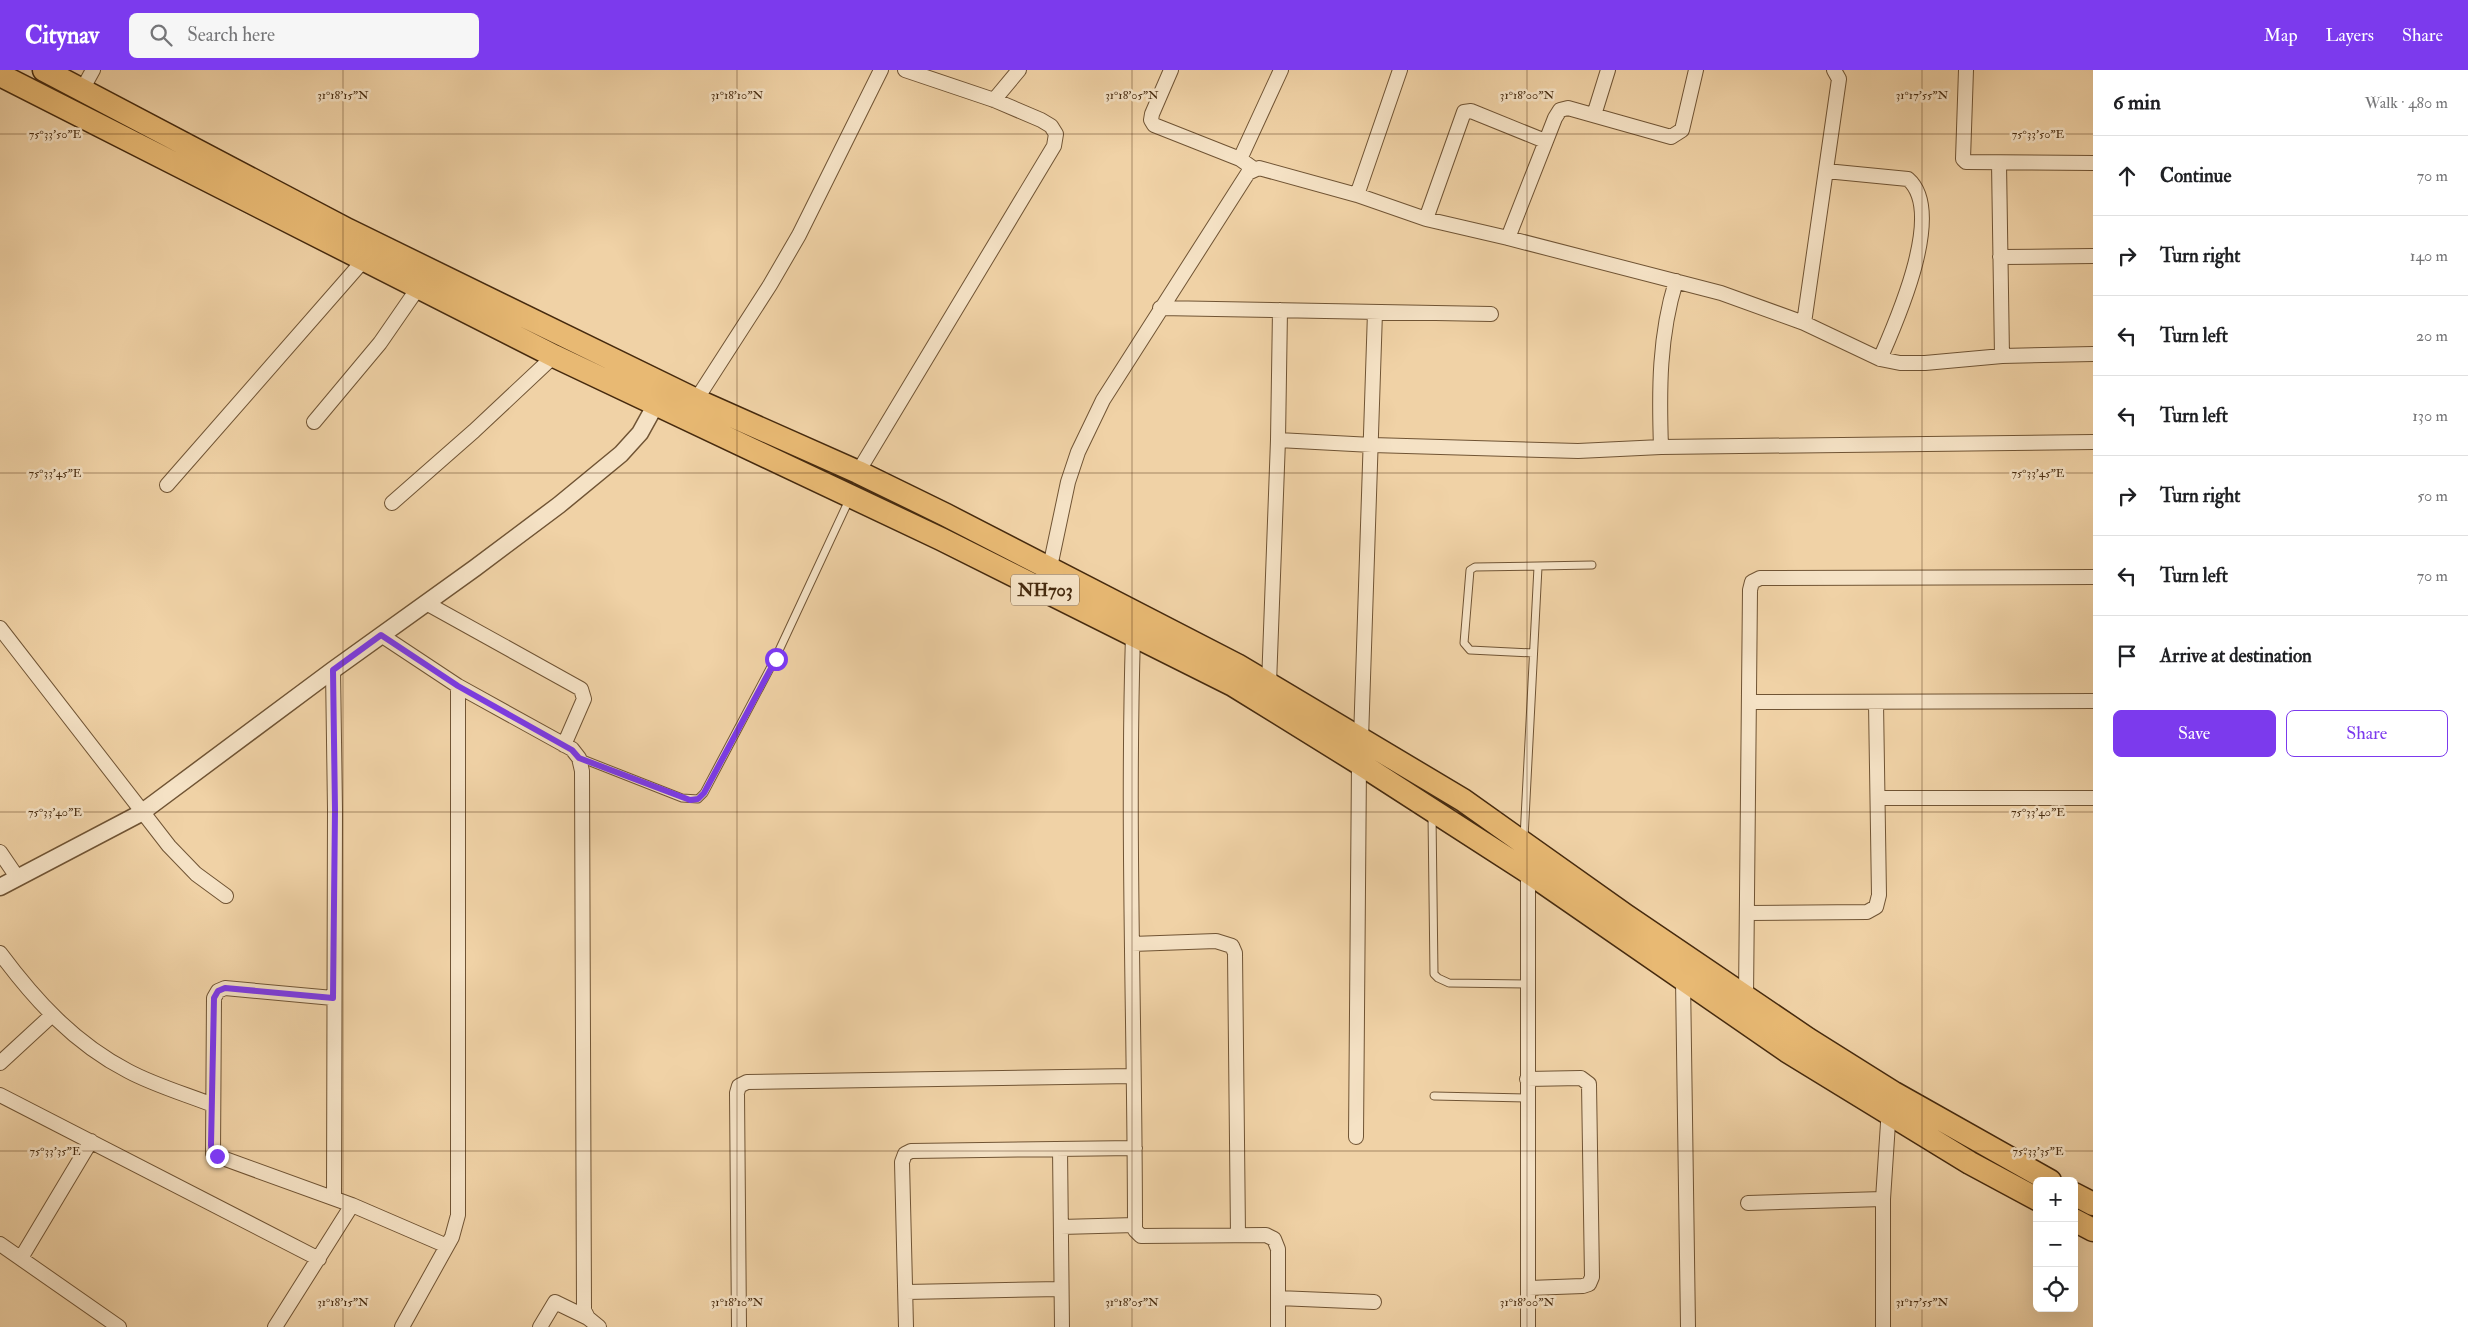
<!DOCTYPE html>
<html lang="en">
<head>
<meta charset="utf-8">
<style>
	:root { --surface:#fff; --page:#f6f6f6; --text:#202124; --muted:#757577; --line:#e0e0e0; --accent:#7c3aed }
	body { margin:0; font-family:"IM FELL Double Pica",serif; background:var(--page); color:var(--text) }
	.controls { position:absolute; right:15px; bottom:15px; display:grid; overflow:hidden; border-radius:8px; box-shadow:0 5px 20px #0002 }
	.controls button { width:45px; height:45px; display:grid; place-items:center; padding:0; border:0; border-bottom:1px solid var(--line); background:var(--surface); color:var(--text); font:25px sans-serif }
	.stop { position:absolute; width:15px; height:15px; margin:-11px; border:4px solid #7c3aed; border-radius:50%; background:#fff }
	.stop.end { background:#7c3aed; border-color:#fff; box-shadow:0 1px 5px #0008 }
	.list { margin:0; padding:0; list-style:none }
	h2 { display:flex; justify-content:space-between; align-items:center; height:65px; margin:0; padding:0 20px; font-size:21px }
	h2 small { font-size:16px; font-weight:400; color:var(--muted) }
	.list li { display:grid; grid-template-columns:32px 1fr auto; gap:15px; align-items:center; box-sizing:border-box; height:80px; padding:0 20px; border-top:1px solid var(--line) }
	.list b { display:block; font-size:19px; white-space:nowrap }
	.list em { font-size:16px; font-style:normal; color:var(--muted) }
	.actions { display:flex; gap:10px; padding:15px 20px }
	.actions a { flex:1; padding:11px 0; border:1px solid var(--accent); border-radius:8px; text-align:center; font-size:18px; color:var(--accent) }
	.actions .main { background:var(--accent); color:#fff }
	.icon { flex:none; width:28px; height:28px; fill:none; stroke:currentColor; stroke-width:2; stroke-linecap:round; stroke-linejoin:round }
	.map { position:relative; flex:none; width:2093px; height:1257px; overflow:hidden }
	header { display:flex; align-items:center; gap:30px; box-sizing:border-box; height:70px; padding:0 25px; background:var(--accent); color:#fff }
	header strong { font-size:24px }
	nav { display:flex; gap:28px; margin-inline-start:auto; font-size:18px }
	.search { width:350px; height:45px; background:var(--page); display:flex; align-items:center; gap:12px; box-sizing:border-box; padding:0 18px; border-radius:8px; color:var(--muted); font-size:19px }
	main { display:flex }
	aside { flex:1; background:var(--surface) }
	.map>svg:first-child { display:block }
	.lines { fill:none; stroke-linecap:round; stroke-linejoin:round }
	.service-casing { stroke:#705434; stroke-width:9 }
	.minor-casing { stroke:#705434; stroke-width:16 }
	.tertiary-casing { stroke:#705434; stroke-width:19 }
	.trunk-casing { stroke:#462a0e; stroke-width:25 }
	.service { stroke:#f5e2c5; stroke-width:7 }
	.minor { stroke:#f5e2c5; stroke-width:14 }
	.tertiary { stroke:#f5e2c5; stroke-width:16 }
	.trunk { stroke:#e8b973; stroke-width:22 }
	.route { stroke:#7c3aed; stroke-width:6 }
	.ticks { fill:none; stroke:#462a0e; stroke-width:1; stroke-opacity:0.45 }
	.labels { text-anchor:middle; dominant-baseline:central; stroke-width:5; stroke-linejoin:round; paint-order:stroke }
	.shield { fill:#f5e2c5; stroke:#7a6145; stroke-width:1 }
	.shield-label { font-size:18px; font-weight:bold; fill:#462a0e }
	.ticks-label { font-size:12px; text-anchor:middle; fill:#462a0e; stroke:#f5e2c5; stroke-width:5; stroke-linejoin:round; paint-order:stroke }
</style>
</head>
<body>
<header>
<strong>Citynav</strong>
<div class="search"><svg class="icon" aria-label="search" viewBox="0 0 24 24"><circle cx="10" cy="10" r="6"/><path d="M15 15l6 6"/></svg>Search here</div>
<nav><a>Map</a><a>Layers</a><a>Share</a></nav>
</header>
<main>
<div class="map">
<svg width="2093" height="1257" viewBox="0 0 2093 1257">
	<rect width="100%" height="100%" fill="#f0d2a6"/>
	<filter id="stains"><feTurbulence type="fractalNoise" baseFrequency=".004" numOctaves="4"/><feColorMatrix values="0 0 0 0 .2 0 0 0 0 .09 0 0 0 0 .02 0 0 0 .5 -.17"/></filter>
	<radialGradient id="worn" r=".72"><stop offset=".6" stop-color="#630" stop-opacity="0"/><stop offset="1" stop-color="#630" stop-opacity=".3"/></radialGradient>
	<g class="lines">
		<g class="service-casing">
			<path id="service" d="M 1533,583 L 1470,580 L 1464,573 L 1470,500 L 1475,497 L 1592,495
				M 580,688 L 682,728 L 698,729 L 704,723 L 775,589 L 849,430
				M 1432,745 L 1434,904 L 1438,908 L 1449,913 L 1526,914
				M 1524,768 L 1538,497
				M 1434,1026 L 1527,1028"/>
		</g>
		<g class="minor-casing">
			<path id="minor" d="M 1171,0 L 1152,44 L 1151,50 L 1154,55 L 1240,89 L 1254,99
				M 1966,0 L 1963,89 L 1966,92 L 2093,93
				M 82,20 L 93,0
				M 994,30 L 1019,0
				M 1594,45 L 1608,0
				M 1240,89 L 1281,0
				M 1999,93 L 2002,286
				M 1826,101 L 1908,109 C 1946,142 1896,252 1880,289
				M 1357,125 L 1400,0
				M 1426,149 L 1464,42 L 1471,41 L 1545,71
				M 1508,168 L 1555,48 L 1560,40 L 1568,38 L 1671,67 L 1682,60 L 1696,0
				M 2000,187 L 2093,186
				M 1160,238 L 1491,244
				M 1804,253 L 1839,9 L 1834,0
				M 696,330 L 770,215 L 799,165 L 881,0
				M 314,352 L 380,273 L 418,218
				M 1278,370 L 1372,375 L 1578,381 L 1661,377 L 2093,372
				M 1661,377 C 1659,320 1659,266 1676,211
				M 858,402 L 1054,76 L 1056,64 L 1051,56 L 1041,50 L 994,30 L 905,0
				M 167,415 L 363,191
				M 392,433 L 474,361 L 554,286
				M 1050,497 L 1068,412 L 1078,382 L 1103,330 L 1248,103 L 1259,98 L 1357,125 L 1426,149 L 1508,168 L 1721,223 L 1804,253 L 1880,289 L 1900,293 L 1925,293 L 2002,286 L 2093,284
				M 426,533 L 581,619 L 584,629 L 564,675
				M 0,558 L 169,776 L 196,804 L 226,826
				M 1136,560 L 1133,565 C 1127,763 1135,962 1135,1160 L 1141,1166 L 1266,1165 L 1274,1169 L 1278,1179 L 1278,1257
				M 381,565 L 458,616 L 572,679 L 579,688 L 582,701 L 584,1240 L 588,1248 L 599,1257
				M 333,600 L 335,740 L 334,1128
				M 1269,614 L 1278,370 L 1280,240
				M 1750,632 L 2093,631
				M 1361,669 L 1375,242
				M 1878,728 L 2093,728
				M 0,782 L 17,807
				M 1528,802 L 1528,1257
				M 1749,843 L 1867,842 L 1876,837 L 1879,825 L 1876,633
				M 1132,874 L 1216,871 L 1232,876 L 1235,883 L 1238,1165
				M 0,883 C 35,930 74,973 128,1001 C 154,1015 185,1024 213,1035
				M 1683,909 L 1688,1257
				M 1746,927 L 1750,520 L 1752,512 L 1760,508 L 2093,507
				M 333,928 L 225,918 L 218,921 L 214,928 L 213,1083 L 217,1086 L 352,1135 L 447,1176
				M 0,993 L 51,946
				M 1527,1009 L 1581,1008 L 1589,1014 L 1592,1207 L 1589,1214 L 1583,1216 L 1529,1218
				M 0,1025 L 319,1189
				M 1356,1067 L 1359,693
				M 1060,1079 L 1062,1257
				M 1748,1133 L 1883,1129
				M 1061,1157 L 1135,1155
				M 0,1174 L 119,1257
				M 21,1188 L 91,1071
				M 906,1222 L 1061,1219
				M 1278,1228 L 1374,1232
				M 275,1257 L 352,1135
				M 402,1257 L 452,1167 L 458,1145 L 458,616
				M 540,1257 L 555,1232 L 588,1248
				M 739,1257 L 737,1023 L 739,1016 L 747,1012 L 1133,1006
				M 906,1257 L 902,1092 L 905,1084 L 911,1081 L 1135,1078
				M 1883,1257 L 1883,1129 L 1889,1038"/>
		</g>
		<g class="tertiary-casing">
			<path id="tertiary" d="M 0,817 L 141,743 L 333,600 L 475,498 L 559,435 L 621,384 L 640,363 L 661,325"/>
		</g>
		<g class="trunk-casing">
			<path id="trunk" d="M 44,0 L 348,160 L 696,330 L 858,402 L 946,445 L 1237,595 L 1463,730 L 1625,845 L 1808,969 L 1894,1023 L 2050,1111
				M 0,5 L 554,286 L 941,469 L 1233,615 L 1359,693 L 1528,802 L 1787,981 L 1970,1093 L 2037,1129
				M 2074,1124 L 2093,1134
				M 2074,1150 L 2093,1160"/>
		</g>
		<use href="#service" class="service"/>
		<use href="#minor" class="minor"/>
		<use href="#tertiary" class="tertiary"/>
		<use href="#trunk" class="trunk"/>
	</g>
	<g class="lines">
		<path class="route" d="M 217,1086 L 212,1082 L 211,1075 L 214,928 L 218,921 L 225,918 L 333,928 L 335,740 L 333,600 L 381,565 L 458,616 L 572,680 L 579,688 L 690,730 L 698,729 L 704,723 L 776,589"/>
	</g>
	<path class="ticks" d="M 343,0 L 343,1257M 737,0 L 737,1257M 1132,0 L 1132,1257M 1527,0 L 1527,1257M 1922,0 L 1922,1257M 0,64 L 2093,64M 0,403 L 2093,403M 0,742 L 2093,742M 0,1081 L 2093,1081"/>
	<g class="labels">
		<rect class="shield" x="1011" y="504.5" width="68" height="31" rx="4"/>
		<g class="shield-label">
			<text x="1045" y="520">NH703</text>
		</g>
	</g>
	<g class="ticks-label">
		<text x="343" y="29">31°18'15"N</text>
		<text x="737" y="29">31°18'10"N</text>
		<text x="1132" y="29">31°18'05"N</text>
		<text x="1527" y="29">31°18'00"N</text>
		<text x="1922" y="29">31°17'55"N</text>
		<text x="2038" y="68">75°33'50"E</text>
		<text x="55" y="68">75°33'50"E</text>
		<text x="2038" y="407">75°33'45"E</text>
		<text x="55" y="407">75°33'45"E</text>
		<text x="2038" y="746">75°33'40"E</text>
		<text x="55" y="746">75°33'40"E</text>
		<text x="2038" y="1085">75°33'35"E</text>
		<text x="55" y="1085">75°33'35"E</text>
		<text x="343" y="1236">31°18'15"N</text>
		<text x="737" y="1236">31°18'10"N</text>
		<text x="1132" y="1236">31°18'05"N</text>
		<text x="1527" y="1236">31°18'00"N</text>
		<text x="1922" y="1236">31°17'55"N</text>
	</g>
	<rect width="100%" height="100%" filter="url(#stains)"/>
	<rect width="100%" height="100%" fill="url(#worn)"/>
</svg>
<div class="controls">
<button>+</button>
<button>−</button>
<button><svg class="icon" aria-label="locate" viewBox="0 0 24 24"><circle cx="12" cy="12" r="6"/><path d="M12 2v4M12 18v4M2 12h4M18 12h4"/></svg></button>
</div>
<div class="stop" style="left:776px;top:589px"></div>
<div class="stop end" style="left:217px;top:1086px"></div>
</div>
<aside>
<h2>6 min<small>Walk · 480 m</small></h2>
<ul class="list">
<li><svg class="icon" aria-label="ahead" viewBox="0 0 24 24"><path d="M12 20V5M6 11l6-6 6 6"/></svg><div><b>Continue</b></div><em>70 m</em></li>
<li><svg class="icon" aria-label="right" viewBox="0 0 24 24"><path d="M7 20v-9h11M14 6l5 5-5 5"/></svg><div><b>Turn right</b></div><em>140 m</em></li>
<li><svg class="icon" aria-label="left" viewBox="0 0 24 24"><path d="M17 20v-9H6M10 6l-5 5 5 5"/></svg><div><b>Turn left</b></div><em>20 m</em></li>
<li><svg class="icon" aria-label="left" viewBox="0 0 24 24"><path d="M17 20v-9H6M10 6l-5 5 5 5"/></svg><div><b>Turn left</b></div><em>130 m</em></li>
<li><svg class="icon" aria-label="right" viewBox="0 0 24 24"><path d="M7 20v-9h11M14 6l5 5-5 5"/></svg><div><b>Turn right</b></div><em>50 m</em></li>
<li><svg class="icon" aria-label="left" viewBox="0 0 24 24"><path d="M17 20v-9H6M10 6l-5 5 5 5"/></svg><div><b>Turn left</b></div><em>70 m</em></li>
<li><svg class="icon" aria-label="arrive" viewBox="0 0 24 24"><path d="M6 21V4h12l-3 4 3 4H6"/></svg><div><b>Arrive at destination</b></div></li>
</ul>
<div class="actions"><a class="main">Save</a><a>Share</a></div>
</aside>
</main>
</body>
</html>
